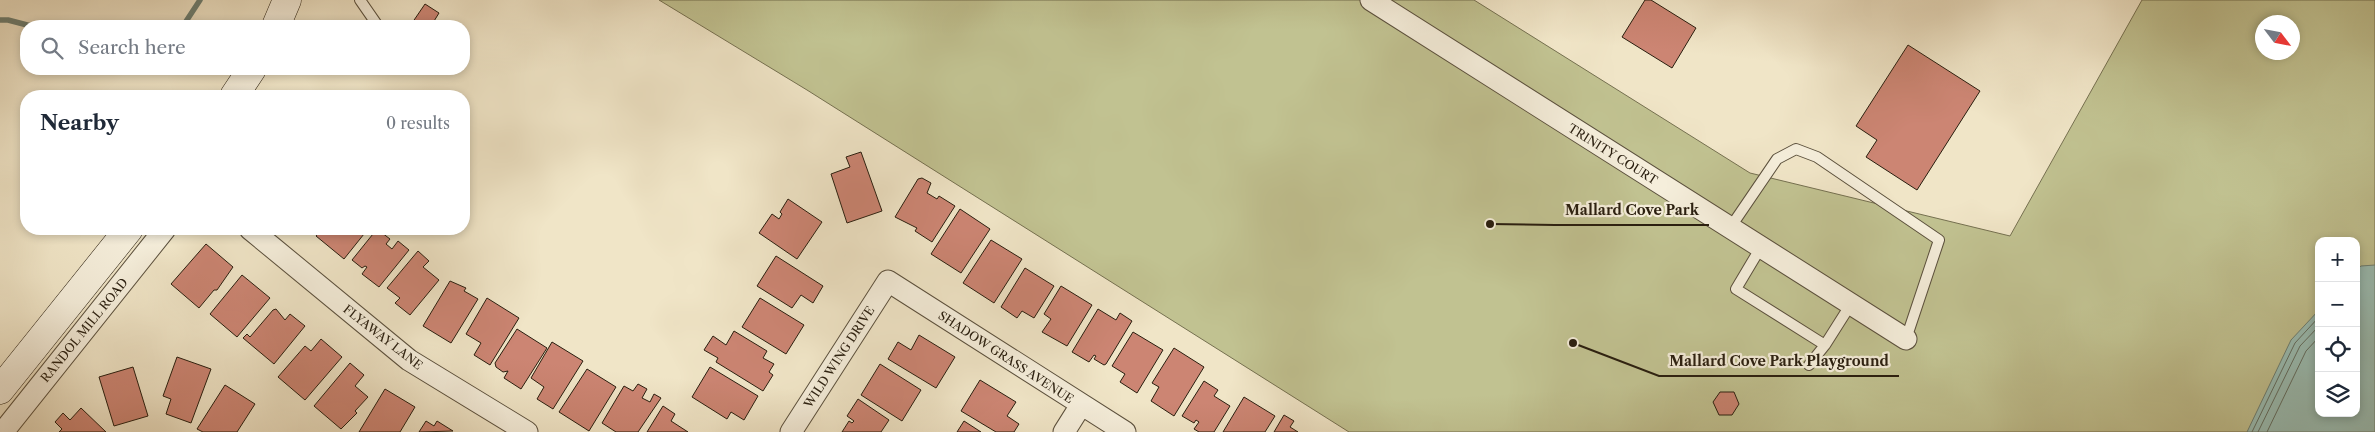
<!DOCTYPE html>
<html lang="en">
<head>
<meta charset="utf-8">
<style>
	:root { --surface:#fff; --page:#f6f6f7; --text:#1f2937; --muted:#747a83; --line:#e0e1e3 }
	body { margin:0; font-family:"Libre Caslon Text",serif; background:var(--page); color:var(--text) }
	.controls { position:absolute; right:15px; bottom:15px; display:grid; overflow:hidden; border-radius:10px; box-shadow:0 2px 8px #0003 }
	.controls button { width:45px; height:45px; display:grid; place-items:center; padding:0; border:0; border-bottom:1px solid var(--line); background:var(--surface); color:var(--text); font:25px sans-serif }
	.compass { position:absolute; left:2255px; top:15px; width:45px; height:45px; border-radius:50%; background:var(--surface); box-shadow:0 2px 8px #0003; rotate:122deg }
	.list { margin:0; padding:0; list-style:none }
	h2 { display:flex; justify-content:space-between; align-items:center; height:65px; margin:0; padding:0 20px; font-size:21px }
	h2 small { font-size:16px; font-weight:400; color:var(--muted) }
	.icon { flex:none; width:28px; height:28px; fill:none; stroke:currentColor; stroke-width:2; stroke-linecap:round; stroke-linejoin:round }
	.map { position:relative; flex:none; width:2375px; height:432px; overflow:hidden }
	.search { position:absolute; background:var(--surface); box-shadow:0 2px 8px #0003; left:20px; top:20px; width:450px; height:55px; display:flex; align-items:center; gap:12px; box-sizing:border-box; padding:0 18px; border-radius:20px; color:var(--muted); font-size:19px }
	.panel { position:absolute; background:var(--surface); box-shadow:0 2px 8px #0003; left:20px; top:90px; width:450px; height:145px; border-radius:20px }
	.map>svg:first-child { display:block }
	.green { fill:#c1c291; stroke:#757050; fill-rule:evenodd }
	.water { fill:#9abfb6; stroke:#6d7f73 }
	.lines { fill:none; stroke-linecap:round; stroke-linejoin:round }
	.shore { stroke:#626e62; stroke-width:1 }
	.stream { stroke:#6d7f73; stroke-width:5.5 }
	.building { fill:#cc8573; stroke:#291e0f }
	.service-casing { stroke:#5b503d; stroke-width:12 }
	.minor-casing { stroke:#5b503d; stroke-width:23 }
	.secondary-casing { stroke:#291e0f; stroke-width:29 }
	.service { stroke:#f5eedb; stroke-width:10 }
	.minor { stroke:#f5eedb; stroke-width:21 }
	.secondary { stroke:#f5eedb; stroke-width:28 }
	.labels { text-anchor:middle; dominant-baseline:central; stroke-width:4.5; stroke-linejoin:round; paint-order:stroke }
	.street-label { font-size:12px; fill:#291e0f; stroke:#f5eedb }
	.leader { fill:none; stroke:#291e0f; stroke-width:2 }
	.callout-dot { fill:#291e0f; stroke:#f5eedb; stroke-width:2 }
	.callout-label { font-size:14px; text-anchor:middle; font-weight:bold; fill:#291e0f; stroke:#f5eedb; stroke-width:4.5; stroke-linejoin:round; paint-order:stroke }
</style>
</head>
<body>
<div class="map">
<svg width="2375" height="432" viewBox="0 0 2375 432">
	<rect width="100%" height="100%" fill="#f0e5c7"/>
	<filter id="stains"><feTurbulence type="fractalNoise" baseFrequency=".004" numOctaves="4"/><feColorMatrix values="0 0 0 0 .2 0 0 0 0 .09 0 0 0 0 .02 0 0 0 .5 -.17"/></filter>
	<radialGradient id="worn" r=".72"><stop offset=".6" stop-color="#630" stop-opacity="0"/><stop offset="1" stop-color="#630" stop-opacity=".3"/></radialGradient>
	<path class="green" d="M 659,0 L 1474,0 L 1750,173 L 2010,236 L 2142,0 L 2375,0 L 2375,432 L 1349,432 L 807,90 ZM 2262,22 L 2292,22 L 2292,52 L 2262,52 ZM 2319,241 L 2356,241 L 2356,413 L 2319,413 Z"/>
	<path class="water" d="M 2375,265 L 2375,432 L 2247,432 L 2291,340 L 2319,310 L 2319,413 L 2356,413 L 2356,270 L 2361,266 Z"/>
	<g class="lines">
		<path class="shore" d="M 2252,432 L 2295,343 L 2319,317
			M 2258,432 L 2300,346 L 2319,326
			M 2267,432 L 2306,351 L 2319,337"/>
		<path class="stream" d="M 0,20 L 8,20 L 31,26
			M 183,26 L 200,0"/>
	</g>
	<path class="building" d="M 1645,0 L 1651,0 L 1696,28 L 1672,68 L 1622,37 Z
		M 425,4 L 439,13 L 431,26 L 410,26 Z
		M 1908,45 L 1980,91 L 1917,190 L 1866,157 L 1877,140 L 1856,126 Z
		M 861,152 L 882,211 L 847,223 L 831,174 L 850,167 L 846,157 Z
		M 922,178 L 931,183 L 927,193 L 937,199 L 939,196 L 955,206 L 932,242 L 915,231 L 917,228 L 895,217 L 918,179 Z
		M 788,199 L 822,222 L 797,259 L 759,233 L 772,214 L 779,219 L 782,214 L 780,212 Z
		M 960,209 L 990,229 L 961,273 L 931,254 Z
		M 322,229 L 368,229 L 344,259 L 316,236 Z
		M 377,229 L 390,239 L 386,244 L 392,249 L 398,241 L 409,250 L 379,287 L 362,274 L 367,267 L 365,266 L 362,268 L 352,260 Z
		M 991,240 L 1022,259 L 994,303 L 963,283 Z
		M 206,244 L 233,267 L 217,290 L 214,290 L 199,308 L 171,284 Z
		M 418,251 L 429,261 L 423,267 L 439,280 L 410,315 L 395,303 L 400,298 L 387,288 Z
		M 776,256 L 823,286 L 813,303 L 801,295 L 792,308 L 757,286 Z
		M 1025,268 L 1054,286 L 1034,318 L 1022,311 L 1017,318 L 1001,307 Z
		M 242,275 L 270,298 L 237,337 L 210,314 Z
		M 450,281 L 466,288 L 464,291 L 478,299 L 451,343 L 423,326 Z
		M 1061,286 L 1092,305 L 1067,346 L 1042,332 L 1051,319 L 1044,314 Z
		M 487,298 L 519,318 L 490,365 L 474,355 L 481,343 L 466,334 Z
		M 760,298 L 804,325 L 786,354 L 742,327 Z
		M 276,309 L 285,320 L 290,314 L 305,326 L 274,364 L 243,338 L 247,334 L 250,337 L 273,310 Z
		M 1098,309 L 1116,320 L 1120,313 L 1132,321 L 1106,364 L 1104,365 L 1094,359 L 1096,356 L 1094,355 L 1089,362 L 1072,352 Z
		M 517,329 L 547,348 L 521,389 L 504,378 L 508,371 L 503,372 L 496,367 L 495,363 Z
		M 734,331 L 767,351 L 763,358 L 774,364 L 769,372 L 773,375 L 763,391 L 716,362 L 718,358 L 704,350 L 713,336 L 726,345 Z
		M 1133,332 L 1163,350 L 1137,393 L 1120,382 L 1125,374 L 1112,366 Z
		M 919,335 L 955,357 L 936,388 L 888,359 L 898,342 L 911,350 Z
		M 321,339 L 342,357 L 305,400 L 278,377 L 305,346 L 311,351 Z
		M 552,342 L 583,361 L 553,409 L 537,399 L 544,387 L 531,378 Z
		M 1174,348 L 1204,367 L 1174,416 L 1151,401 L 1159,387 L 1152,383 Z
		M 177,357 L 211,369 L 191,423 L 166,414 L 171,399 L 163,396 Z
		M 350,363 L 364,375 L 355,386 L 368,397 L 355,411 L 357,413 L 341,429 L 314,406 Z
		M 880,364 L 921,390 L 902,421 L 861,395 Z
		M 133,367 L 148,416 L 114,426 L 99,377 Z
		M 710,367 L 758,396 L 744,420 L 731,412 L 727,419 L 692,397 Z
		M 587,369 L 616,387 L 589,431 L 559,412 Z
		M 980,380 L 1016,402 L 1007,416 L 1019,424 L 1014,432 L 996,432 L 961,411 Z
		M 1204,381 L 1218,390 L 1214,396 L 1230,406 L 1214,432 L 1199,432 L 1194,429 L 1199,422 L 1196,420 L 1194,423 L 1182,416 Z
		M 638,384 L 647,389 L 642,398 L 650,402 L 654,394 L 661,398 L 638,432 L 616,432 L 602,423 L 624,386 L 633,391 Z
		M 225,385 L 255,404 L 237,432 L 203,432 L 197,429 Z
		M 385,389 L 415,407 L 400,432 L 359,432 Z
		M 1720,392 L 1734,392 L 1739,404 L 1732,415 L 1719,415 L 1713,402 Z
		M 1244,397 L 1275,416 L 1265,432 L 1223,432 Z
		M 858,399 L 889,420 L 881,432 L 842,432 L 849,421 L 852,423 L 854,421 L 847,416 Z
		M 663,406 L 675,414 L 671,421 L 688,432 L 647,432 Z
		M 81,408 L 106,432 L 59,432 L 62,429 L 55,422 L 63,413 L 70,420 Z
		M 1284,415 L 1294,421 L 1290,427 L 1298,432 L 1274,432 Z
		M 426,421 L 434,426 L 437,421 L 453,431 L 419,432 Z
		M 964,421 L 981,432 L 957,432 Z"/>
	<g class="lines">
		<g class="service-casing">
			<path id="service" d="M 360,0 L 378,26
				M 1730,228 L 1777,159 L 1796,149 L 1817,157 L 1939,240 L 1906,339
				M 1761,247 L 1736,289 L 1825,345 L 1851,304
				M 1809,365 L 1825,345"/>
		</g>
		<g class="minor-casing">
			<path id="minor" d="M 1371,0 L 1906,339
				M 250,229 L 409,360 L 527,432
				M 3,432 L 165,229
				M 791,432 L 888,281 L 1125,432
				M 1064,432 L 1081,405"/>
		</g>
		<g class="secondary-casing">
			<path id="secondary" d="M 276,26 L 287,0
				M 234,96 L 252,69
				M 0,390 L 129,229"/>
		</g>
		<use href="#service" class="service"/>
		<use href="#minor" class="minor"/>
		<use href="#secondary" class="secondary"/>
	</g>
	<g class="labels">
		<g class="street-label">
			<text transform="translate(1613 154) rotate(32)">TRINITY COURT</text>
			<text transform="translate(84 330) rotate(-51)">RANDOL MILL ROAD</text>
			<text transform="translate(383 337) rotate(38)">FLYAWAY LANE</text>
			<text transform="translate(839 357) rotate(-57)">WILD WING DRIVE</text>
			<text transform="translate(1006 357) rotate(33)">SHADOW GRASS AVENUE</text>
		</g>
	</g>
	<path class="leader" d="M1490 224L1555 225H1709M1573 343L1659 376H1899"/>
	<g class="callout-dot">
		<circle cx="1490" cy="224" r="5"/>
		<circle cx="1573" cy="343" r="5"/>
	</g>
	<g class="callout-label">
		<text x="1632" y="215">Mallard Cove Park</text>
		<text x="1779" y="366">Mallard Cove Park Playground</text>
	</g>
	<rect width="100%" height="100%" filter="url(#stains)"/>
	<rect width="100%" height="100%" fill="url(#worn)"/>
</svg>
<div class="controls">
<button>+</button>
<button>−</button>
<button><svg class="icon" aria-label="locate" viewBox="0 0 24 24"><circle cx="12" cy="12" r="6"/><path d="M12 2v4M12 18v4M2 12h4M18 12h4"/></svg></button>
<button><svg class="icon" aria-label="layers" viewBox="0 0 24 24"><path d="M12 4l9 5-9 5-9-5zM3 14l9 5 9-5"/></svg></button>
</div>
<svg class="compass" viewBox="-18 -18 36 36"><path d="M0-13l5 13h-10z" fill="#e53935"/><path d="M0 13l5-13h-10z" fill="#747a83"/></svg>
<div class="search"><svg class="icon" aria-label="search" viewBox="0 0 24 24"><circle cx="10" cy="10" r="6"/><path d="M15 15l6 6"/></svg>Search here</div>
<section class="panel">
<h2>Nearby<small>0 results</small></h2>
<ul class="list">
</ul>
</section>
</div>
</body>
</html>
